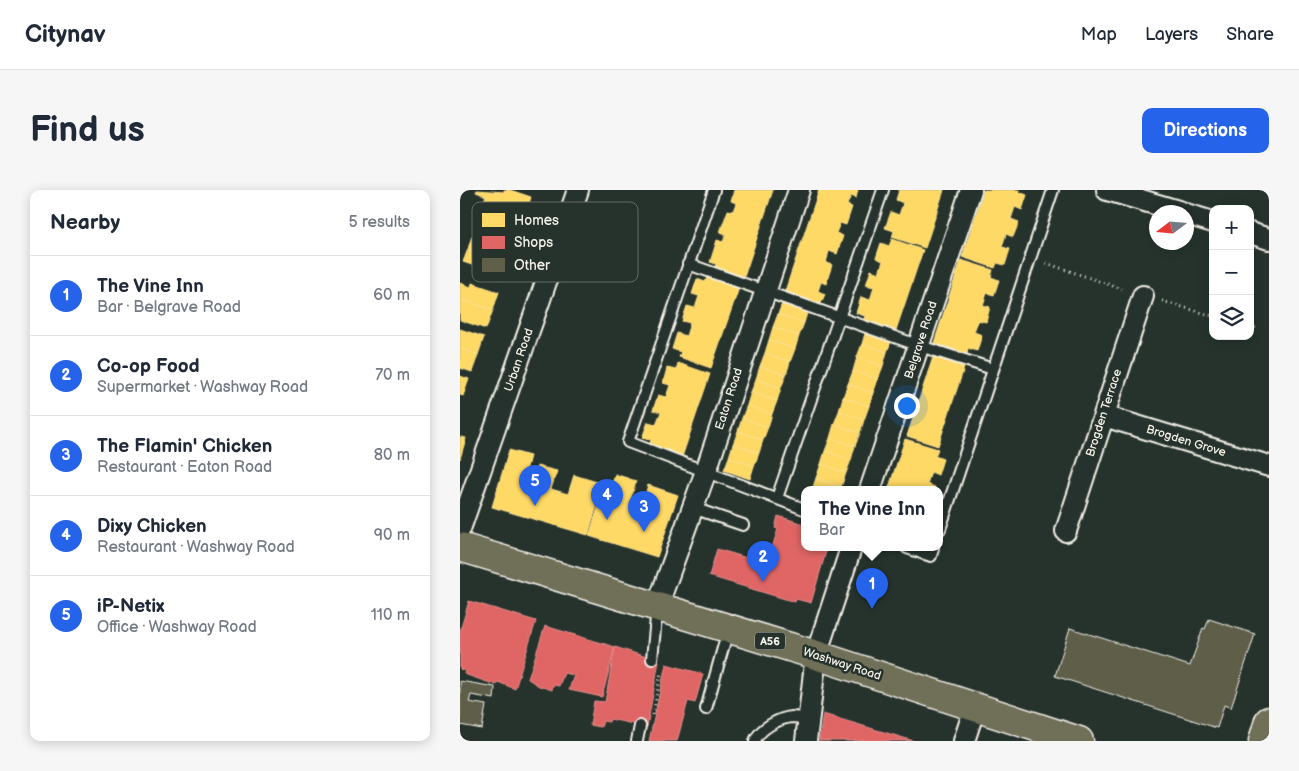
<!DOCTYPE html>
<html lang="en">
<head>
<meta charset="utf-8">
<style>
	:root { --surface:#fff; --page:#f6f6f7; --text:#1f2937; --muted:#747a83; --line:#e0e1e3; --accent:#2563eb }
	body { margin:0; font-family:"Balsamiq Sans",sans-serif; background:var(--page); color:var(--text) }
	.controls { position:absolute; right:15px; top:15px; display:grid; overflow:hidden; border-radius:10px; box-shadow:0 2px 12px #0003 }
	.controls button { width:45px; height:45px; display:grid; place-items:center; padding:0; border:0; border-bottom:1px solid var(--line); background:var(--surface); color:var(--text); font:25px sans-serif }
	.compass { position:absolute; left:689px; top:15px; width:45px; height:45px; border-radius:50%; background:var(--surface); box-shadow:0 2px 12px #0003; rotate:254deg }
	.you { position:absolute; left:446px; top:215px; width:18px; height:18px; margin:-12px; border:4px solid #fff; border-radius:50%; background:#1a73e8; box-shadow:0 0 0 8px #1a73e833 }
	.badge { display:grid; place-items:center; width:32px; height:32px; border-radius:50%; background:var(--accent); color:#fff; font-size:16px; font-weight:700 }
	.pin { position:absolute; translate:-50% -41px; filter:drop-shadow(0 1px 2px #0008) }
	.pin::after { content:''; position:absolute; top:26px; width:18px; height:15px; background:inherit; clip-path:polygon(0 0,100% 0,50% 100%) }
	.popup { position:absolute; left:341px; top:296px; width:142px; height:65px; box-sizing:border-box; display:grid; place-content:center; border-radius:10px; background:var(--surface); filter:drop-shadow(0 1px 4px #0005); font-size:16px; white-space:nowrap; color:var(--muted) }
	.popup b { font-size:19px; color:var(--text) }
	.popup::after { content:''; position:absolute; left:50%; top:100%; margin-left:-10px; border:10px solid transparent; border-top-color:var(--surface) }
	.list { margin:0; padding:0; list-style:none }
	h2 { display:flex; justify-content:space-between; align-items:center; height:65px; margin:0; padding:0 20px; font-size:21px }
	h2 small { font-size:16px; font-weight:400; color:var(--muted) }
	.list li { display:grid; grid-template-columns:32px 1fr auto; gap:15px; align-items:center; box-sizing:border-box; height:80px; padding:0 20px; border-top:1px solid var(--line) }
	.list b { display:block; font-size:19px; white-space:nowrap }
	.list p { margin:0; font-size:16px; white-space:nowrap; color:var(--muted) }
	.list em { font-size:16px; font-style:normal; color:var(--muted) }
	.icon { flex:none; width:28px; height:28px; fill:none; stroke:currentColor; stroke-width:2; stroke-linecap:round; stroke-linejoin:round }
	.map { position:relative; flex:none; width:809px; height:551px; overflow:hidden; border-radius:10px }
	header { display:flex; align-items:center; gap:30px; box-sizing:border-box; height:70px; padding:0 25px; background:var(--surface); border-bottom:1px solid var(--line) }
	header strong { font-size:24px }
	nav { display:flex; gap:28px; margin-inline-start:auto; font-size:18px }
	.intro { display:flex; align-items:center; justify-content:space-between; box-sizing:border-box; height:120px; padding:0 30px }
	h1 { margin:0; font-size:35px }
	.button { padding:12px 22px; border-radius:10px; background:var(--accent); color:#fff; font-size:18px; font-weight:700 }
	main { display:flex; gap:30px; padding:0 30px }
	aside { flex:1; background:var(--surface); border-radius:10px; box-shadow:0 2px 12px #0003 }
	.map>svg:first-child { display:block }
	.homes { fill:#ffd966; stroke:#fce08d }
	.shops { fill:#e06666; stroke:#e6908d }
	.building { fill:#5f5f4a; stroke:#f4f1e8 }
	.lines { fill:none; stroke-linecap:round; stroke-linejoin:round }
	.lane-casing { stroke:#f4f1e8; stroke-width:14 }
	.street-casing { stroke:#f4f1e8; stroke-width:24 }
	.primary-casing { stroke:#f4f1e8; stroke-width:31 }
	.highway-casing { stroke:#f4f1e8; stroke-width:31 }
	.path { stroke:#f4f1e8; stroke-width:3; stroke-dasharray:1 4; stroke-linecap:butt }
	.lane { stroke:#26332d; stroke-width:10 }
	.street { stroke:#26332d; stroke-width:20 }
	.primary { stroke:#706f59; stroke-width:28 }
	.highway { stroke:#706f59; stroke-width:28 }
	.labels { text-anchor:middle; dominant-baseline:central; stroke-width:5; stroke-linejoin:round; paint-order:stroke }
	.shield { fill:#26332d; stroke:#b6b8b0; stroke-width:1 }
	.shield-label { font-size:11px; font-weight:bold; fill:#f4f1e8 }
	.street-label { font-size:12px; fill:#f4f1e8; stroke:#26332d }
	.key { fill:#26332d; stroke:#646c65; stroke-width:1 }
	.key-label { font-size:14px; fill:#f4f1e8 }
</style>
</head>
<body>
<header>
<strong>Citynav</strong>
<nav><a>Map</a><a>Layers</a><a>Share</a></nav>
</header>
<div class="intro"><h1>Find us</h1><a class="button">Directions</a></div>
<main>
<aside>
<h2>Nearby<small>5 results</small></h2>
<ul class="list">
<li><span class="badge">1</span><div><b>The Vine Inn</b><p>Bar · Belgrave Road</p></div><em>60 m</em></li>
<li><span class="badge">2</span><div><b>Co-op Food</b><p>Supermarket · Washway Road</p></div><em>70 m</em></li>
<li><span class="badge">3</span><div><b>The Flamin' Chicken</b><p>Restaurant · Eaton Road</p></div><em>80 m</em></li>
<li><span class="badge">4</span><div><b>Dixy Chicken</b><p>Restaurant · Washway Road</p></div><em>90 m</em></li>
<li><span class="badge">5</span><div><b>iP-Netix</b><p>Office · Washway Road</p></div><em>110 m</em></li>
</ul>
</aside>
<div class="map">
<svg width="809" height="551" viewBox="0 0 809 551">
	<rect width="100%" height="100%" fill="#26332d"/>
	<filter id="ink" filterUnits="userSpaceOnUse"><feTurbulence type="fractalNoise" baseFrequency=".02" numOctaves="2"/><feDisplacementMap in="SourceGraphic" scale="10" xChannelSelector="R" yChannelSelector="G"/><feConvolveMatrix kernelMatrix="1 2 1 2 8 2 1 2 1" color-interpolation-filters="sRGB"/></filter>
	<g filter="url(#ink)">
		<path class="homes" d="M 17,0 L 44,2 L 44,0 L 50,0 L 71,7 L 66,24 L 24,10 L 26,6 L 16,2 Z
			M 274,0 L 313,0 L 284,87 L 255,78 L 256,74 L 250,72 L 257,50 L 263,52 L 266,44 L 260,42 L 268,20 L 273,21 L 276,13 L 271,11 Z
			M 359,0 L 398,0 L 396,8 L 391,6 L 387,15 L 392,17 L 386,35 L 380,33 L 376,43 L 383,46 L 377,64 L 369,61 L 366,73 L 372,75 L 366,94 L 361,92 L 358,101 L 365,104 L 360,116 L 324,104 Z
			M 439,0 L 484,0 L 465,58 L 432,47 L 434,41 L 425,38 L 431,22 L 439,25 L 443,13 L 436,10 Z
			M 524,0 L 559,0 L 559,2 L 567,5 L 562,20 L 555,17 L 551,29 L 559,32 L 553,47 L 546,44 L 542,57 L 550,59 L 545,75 L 537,73 L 535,78 L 502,67 Z
			M 24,10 L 66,24 L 60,41 L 33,32 L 35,28 L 20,22 Z
			M 12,46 L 27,50 L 28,46 L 55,56 L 49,73 L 8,59 Z
			M 432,49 L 463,60 L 435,143 L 403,132 L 405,126 L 396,123 L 401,107 L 410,110 L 414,97 L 406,95 L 411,80 L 419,83 L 423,71 L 416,68 L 421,53 L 429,56 Z
			M 8,59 L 49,73 L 43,90 L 17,81 L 18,77 L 3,72 Z
			M 501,70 L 533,80 L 531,87 L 539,90 L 534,105 L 527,103 L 523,115 L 530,117 L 526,132 L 518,130 L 514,142 L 522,145 L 517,161 L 508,158 L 507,164 L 474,153 Z
			M 248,85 L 280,95 L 251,178 L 219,167 L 221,162 L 212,159 L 217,143 L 226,146 L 230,133 L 222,131 L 227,116 L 235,118 L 239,106 L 232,104 L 237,89 L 245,92 Z
			M 0,93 L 11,97 L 12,93 L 39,102 L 33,120 L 0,109 Z
			M 0,109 L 33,120 L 26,139 L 0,130 Z
			M 323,111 L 348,120 L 344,133 L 318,124 Z
			M 318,124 L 344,133 L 339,146 L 313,137 Z
			M 313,137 L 339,146 L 335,159 L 309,150 Z
			M 0,139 L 24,147 L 18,165 L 0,158 Z
			M 406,140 L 432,149 L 427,162 L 402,154 Z
			M 309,150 L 335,159 L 330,172 L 305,163 Z
			M 402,154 L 427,162 L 423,176 L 397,167 Z
			M 0,158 L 18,165 L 12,182 L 0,178 Z
			M 305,163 L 330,172 L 326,185 L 300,176 Z
			M 474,164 L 505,175 L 478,256 L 447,246 Z
			M 397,167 L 423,176 L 418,189 L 393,181 Z
			M 218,173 L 250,184 L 222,267 L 189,256 L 191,250 L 182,248 L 188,232 L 196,234 L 201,222 L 193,220 L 198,205 L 206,207 L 210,195 L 203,193 L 207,178 L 216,180 Z
			M 300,176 L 326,185 L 321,198 L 296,189 Z
			M 393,181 L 418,189 L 413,203 L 388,194 Z
			M 0,186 L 9,189 L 3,206 L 0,205 Z
			M 296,189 L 321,198 L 317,211 L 291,202 Z
			M 388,194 L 413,203 L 409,216 L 383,207 Z
			M 291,202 L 317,211 L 312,224 L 287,215 Z
			M 383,207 L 409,216 L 404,230 L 379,221 Z
			M 287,215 L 312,224 L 308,237 L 282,228 Z
			M 379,221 L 404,230 L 400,243 L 374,234 Z
			M 282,228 L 308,237 L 303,250 L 278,241 Z
			M 374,234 L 400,243 L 395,256 L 370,248 Z
			M 278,241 L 303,250 L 299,263 L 273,254 Z
			M 0,247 L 6,248 L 0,269 Z
			M 370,248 L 395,256 L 391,270 L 365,261 Z
			M 445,249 L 478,259 L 475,266 L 483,269 L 478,285 L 471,282 L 467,294 L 475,297 L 474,300 L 428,300 Z
			M 273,254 L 299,263 L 294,276 L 269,267 Z
			M 49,260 L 70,266 L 65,285 L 74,288 L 77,276 L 97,281 L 91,299 L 108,304 L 114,285 L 137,292 L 132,307 L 139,309 L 128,345 L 32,317 Z
			M 365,261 L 391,270 L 386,283 L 361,274 Z
			M 269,267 L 294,276 L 290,289 L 264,280 Z
			M 361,274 L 386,283 L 381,297 L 356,288 Z
			M 155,284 L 176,291 L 170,311 L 182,315 L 188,295 L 218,305 L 197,367 L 129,346 L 142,305 L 148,307 Z
			M 356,288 L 381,297 L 380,300 L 352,300 Z"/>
		<path class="shops" d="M 318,326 L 344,334 L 344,358 L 367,358 L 351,413 L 336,409 L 335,412 L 249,386 L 257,359 L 307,374 L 318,339 L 315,338 Z
			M 9,411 L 76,431 L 55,499 L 38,492 L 36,495 L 4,484 L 5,481 L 0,479 L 0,441 Z
			M 85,436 L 155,457 L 142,507 L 109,500 L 114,485 L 104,483 L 99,496 L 93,495 L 92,500 L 79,496 L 68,489 Z
			M 155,457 L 199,471 L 187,537 L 150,529 L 149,532 L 143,531 L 141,537 L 130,535 L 134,511 L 145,512 Z
			M 206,474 L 243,484 L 235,513 L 228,511 L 217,551 L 189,551 Z
			M 363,524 L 454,551 L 359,551 Z"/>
		<path class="building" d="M 749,429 L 795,444 L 771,518 L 764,515 L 757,538 L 595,486 L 610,438 L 730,476 L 743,438 L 745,439 Z
			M 0,491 L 35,497 L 34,509 L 11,505 L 9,512 L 26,515 L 22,539 L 0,535 Z"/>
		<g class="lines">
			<g class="lane-casing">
				<path id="lane" d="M 254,0 L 168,252 L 344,319
					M 228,74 L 460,156 L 533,179
					M 317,308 L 423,0
					M 233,318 L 283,335
					M 480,339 L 593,0
					M 447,358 L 471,366 L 473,358
					M 192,469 L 197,418
					M 246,519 L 268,440
					M 177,551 L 180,536
					M 295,551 C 299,539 319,528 332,527 C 338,527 344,529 349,530"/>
			</g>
			<g class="street-casing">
				<path id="street" d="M 647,0 L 722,22
					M 726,24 L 753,32
					M 790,43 L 809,49
					M 644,226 L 809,276
					M 410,300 L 511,0
					M 0,339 L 118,0
					M 606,341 L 683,106
					M 197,417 L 246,281 L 339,0
					M 346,551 L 356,465 L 391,358
					M 504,551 L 515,517"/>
			</g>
			<g class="primary-casing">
				<path id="primary" d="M 803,551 L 809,531"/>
			</g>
			<g class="highway-casing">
				<path id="highway" d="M 0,357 L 356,465 L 619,551"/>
			</g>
			<path class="path" d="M 586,73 L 662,99
				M 702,111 L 753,126
				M 790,136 L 799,139
				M 193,525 L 201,482"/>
			<use href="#lane" class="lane"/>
			<use href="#street" class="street"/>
			<use href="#primary" class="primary"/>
			<use href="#highway" class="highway"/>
		</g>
	</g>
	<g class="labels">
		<rect class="shield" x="295" y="442.5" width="30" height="17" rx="4"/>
		<g class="shield-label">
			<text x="310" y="451">A56</text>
		</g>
		<g class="street-label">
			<text transform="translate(461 150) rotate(-72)">Belgrave Road</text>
			<text transform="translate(59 170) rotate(-71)">Urban Road</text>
			<text transform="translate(269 209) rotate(-72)">Eaton Road</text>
			<text transform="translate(644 223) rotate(-72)">Brogden Terrace</text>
			<text transform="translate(726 251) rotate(17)">Brogden Grove</text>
			<text transform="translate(382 474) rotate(18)">Washway Road</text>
		</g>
	</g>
	<rect x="12" y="12" width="166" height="80" rx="8" class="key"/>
	<rect x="22" y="23" width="23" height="14" fill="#ffd966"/>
	<rect x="22" y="46" width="23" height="13" fill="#e06666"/>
	<rect x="22" y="68" width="23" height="14" fill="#5f5f4a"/>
	<g class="key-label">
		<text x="54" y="35">Homes</text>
		<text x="54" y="57">Shops</text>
		<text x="54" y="80">Other</text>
	</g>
</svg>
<div class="controls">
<button>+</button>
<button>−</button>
<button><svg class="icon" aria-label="layers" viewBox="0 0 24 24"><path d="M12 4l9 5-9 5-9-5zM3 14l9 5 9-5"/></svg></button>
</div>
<svg class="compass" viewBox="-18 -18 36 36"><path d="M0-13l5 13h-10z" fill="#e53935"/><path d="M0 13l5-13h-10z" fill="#747a83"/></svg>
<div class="you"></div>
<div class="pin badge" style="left:412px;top:419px">1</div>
<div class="popup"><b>The Vine Inn</b>Bar</div>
<div class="pin badge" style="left:303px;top:392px">2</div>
<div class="pin badge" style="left:184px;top:342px">3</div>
<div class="pin badge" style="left:147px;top:330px">4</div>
<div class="pin badge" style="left:75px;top:316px">5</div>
</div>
</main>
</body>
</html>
